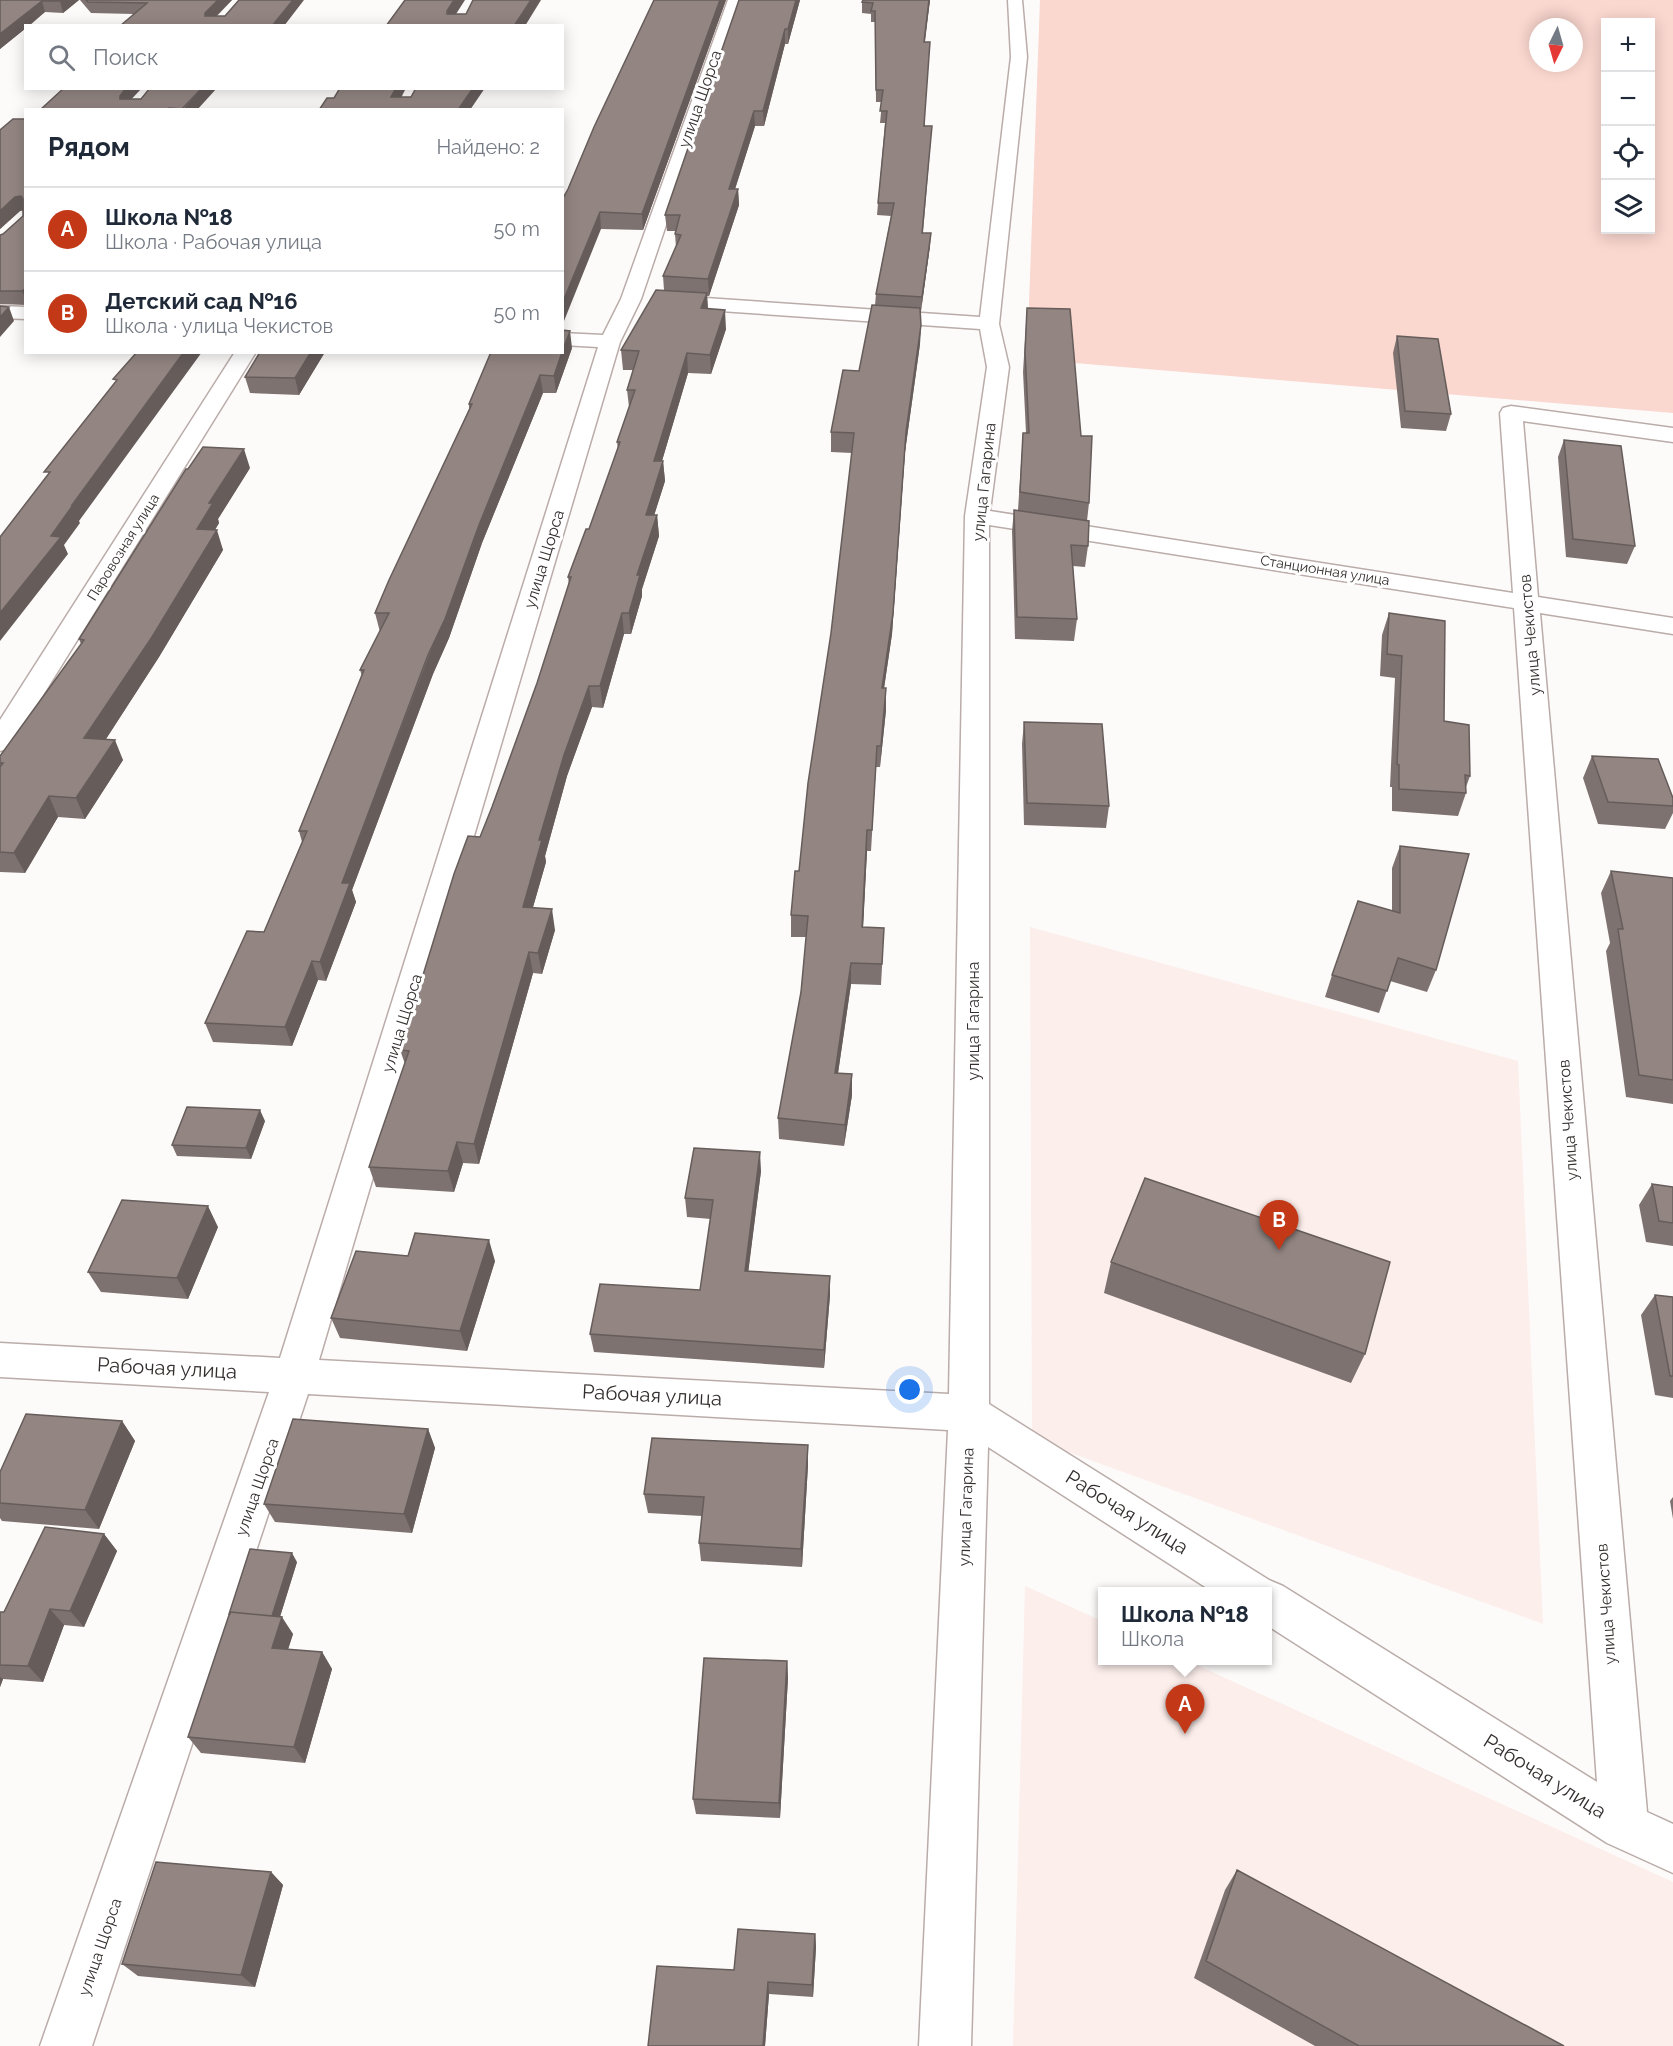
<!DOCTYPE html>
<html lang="ru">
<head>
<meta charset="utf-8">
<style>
	:root { --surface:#fff; --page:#f6f6f7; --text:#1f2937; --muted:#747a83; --line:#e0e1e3; --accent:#c33918 }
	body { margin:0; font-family:Raleway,sans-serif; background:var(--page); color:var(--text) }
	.controls { position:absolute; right:18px; top:18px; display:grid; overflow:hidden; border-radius:0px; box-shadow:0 3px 15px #0003 }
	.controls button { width:54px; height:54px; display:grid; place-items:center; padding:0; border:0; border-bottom:2px solid var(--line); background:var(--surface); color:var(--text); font:30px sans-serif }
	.compass { position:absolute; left:1529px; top:18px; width:54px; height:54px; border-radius:50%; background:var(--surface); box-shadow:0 3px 15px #0003; rotate:185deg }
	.you { position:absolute; left:910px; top:1390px; width:21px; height:21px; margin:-15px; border:4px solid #fff; border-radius:50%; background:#1a73e8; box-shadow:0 0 0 9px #1a73e833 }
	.badge { display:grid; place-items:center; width:39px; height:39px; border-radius:50%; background:var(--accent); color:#fff; font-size:20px; font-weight:700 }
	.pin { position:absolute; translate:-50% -50px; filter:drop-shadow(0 2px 3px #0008) }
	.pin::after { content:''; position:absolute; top:32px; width:21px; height:18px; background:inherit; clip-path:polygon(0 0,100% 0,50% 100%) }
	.popup { position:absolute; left:1098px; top:1587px; width:174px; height:78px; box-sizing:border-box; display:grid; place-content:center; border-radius:0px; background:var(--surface); filter:drop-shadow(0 2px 4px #0005); font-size:20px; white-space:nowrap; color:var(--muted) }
	.popup b { font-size:22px; color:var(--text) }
	.popup::after { content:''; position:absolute; left:50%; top:100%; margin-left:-12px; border:12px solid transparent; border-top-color:var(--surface) }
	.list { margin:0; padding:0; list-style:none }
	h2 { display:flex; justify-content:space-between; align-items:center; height:78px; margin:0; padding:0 24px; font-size:26px }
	h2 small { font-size:20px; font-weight:400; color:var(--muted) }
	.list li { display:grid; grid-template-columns:39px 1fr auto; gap:18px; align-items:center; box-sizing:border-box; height:84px; padding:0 24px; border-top:2px solid var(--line) }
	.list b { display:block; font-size:22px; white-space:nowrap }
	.list p { margin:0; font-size:20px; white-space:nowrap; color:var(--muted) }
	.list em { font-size:20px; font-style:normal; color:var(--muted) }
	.icon { flex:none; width:33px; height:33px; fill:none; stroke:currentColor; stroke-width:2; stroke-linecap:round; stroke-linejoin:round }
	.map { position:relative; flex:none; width:1673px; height:2046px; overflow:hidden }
	.search { position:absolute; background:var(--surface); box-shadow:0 3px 15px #0003; left:24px; top:24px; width:540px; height:66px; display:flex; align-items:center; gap:15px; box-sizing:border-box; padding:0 21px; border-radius:0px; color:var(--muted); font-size:22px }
	.panel { position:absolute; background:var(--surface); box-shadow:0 3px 15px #0003; left:24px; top:108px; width:540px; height:246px; border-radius:0px }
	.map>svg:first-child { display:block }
	.built { fill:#fceeeb }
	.green { fill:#fad7cf; fill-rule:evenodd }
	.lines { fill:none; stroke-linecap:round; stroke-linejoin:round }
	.street-casing { stroke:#baaca9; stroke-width:3 }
	.street { fill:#fff; fill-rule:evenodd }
	.wall { fill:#7e7270 }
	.shaded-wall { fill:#665d5b }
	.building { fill:#928582; stroke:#665d5b; stroke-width:1.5 }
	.labels { text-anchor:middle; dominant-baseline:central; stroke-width:6; stroke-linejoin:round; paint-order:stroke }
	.far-street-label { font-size:14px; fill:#342f2e; stroke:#fff }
	.street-label { font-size:16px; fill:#342f2e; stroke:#fff }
	.near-street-label { font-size:20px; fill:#342f2e; stroke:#fff }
</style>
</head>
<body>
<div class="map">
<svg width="1673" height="2046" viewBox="0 0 1673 2046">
	<rect width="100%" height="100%" fill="#fdfbfa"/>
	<path class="built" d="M 1030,927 L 1518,1061 L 1543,1624 L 1032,1439 Z
		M 1025,1586 L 1102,1621 L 1102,1660 L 1188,1661 L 1673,1882 L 1673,2046 L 1013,2046 Z"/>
	<path class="green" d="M 1040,0 L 1673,0 L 1673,413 L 1027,359 ZM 1606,22 L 1650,22 L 1650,230 L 1606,230 ZM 1538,27 L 1574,27 L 1574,63 L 1538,63 Z"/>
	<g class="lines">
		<g class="street-casing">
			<path id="street" d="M 728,0 L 742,0 L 641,299 L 620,342 L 319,1360 L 949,1394 L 965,516 L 987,367 L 980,329 L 662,307 L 655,305 L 652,301 L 655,297 L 662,295 L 980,317 L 1011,57 L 1008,0 L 1022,0 L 1027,57 L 999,324 L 1009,367 L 990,511 L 1513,593 L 1500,413 L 1503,408 L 1511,406 L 1673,428 L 1673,442 L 1523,421 L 1538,597 L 1673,618 L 1673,634 L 1540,613 L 1647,1812 L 1673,1824 L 1673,1873 L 1607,1843 L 1268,1626 L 1268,1592 L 1213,1592 L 988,1447 L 971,2046 L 919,2046 L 948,1430 L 308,1394 L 92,2046 L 40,2046 L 269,1392 L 0,1377 L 0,1343 L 280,1358 L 598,347 L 562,345 L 562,333 L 603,335 L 621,299 ZM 989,525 L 1514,608 L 1597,1782 L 1283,1586 L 1269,1580 L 989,1404 Z
				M 0,306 L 26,307 L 26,319 L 0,318 Z
				M 235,352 L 256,352 L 14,742 L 10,748 L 0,751 L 0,720 Z"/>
		</g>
		<use href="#street" class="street"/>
	</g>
	<path class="wall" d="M 0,0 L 79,0 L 63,13 L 45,12 L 26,26 L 26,28 L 0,49 Z
		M 80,0 L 232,0 L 217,16 L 284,26 L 133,14 L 91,13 Z
		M 654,0 L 726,0 L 643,230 L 601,229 L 568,189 Z
		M 739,0 L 800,0 L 788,44 L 785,44 L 764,126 L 755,126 L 735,189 L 738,189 L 739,205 L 709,296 L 707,296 L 708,309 L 726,329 L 711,374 L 688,373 L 662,461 L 663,461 L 665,481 L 654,515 L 657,515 L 659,536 L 642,589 L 642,596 L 631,634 L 624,634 L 603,708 L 592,707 L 567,776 L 545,856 L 546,862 L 533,907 L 555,930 L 542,974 L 533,973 L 479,1164 L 463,1163 L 454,1192 L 376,1187 L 369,1167 L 405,1064 L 400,1050 L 492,807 L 537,683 L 569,585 L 568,577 L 589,529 L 618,450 L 617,442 L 629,407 L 627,390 L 633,370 L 623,370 L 621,350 L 664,290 L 663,276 L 676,247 L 675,234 L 676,231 L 667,231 L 665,215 Z
		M 930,0 L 925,42 L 925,126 L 931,138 L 923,233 L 930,246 L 921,311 L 920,344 L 905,452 L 892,634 L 884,688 L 886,710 L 880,767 L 876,767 L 871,851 L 867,851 L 863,927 L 883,949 L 881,985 L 851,984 L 838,1073 L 852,1074 L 852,1095 L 844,1146 L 779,1139 L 778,1118 L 801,992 L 806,937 L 791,937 L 791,915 L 799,871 L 831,633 L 852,453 L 831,452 L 831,432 L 859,371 L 875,305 L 876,294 L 891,216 L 877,215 L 878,203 L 885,123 L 880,123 L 882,102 L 876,102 L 875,22 L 871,22 L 871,14 L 862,13 L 862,2 Z
		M 26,119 L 26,305 L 0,304 L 0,235 L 3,234 L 23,216 L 23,210 L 20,211 L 0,229 L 0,130 Z
		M 1027,308 L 1089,503 L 1087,521 L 1088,546 L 1085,567 L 1073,566 L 1077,619 L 1074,641 L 1015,639 L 1012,531 L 1014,510 L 1018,510 L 1023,433 L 1026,433 L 1023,372 Z
		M 1397,336 L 1451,414 L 1446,431 L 1401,428 L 1393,353 Z
		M 572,348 L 556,393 L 543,393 L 482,543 L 449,638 L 433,674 L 352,890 L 356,902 L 326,981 L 318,980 L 292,1046 L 213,1042 L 205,1023 L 264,932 L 302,842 L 299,831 L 362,676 L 360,670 L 380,632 L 375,613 L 469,409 L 469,404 Z
		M 325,352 L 299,395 L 250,393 L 245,377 Z
		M 1564,440 L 1635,546 L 1627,564 L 1566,557 L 1558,457 Z
		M 250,468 L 218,519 L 219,523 L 215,530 L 223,550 L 159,657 L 106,739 L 123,760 L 85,819 L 58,817 L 25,873 L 0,872 L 0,756 L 81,644 L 79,639 Z
		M 1389,613 L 1444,721 L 1470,776 L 1466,787 L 1466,793 L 1458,816 L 1392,811 L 1392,787 L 1390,787 L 1395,678 L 1380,676 L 1382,635 Z
		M 1024,722 L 1109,806 L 1106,828 L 1024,825 L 1022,744 Z
		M 1592,756 L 1673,798 L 1673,813 L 1665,829 L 1598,824 L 1583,778 Z
		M 1400,846 L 1436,970 L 1427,992 L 1390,981 L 1379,1013 L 1325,997 L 1332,975 L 1392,910 L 1392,868 Z
		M 1611,871 L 1673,878 L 1673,1104 L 1626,1097 L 1606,951 L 1610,943 L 1601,893 Z
		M 265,1121 L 251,1159 L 177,1156 L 172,1145 Z
		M 761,1171 L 748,1272 L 830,1295 L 824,1368 L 594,1352 L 590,1334 L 700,1290 L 711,1219 L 687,1217 L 685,1198 Z
		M 1652,1184 L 1673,1187 L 1673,1246 L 1646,1242 L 1639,1205 Z
		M 218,1227 L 188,1299 L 101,1292 L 88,1272 Z
		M 408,1256 L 495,1261 L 467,1351 L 340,1338 L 331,1318 Z
		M 1111,1262 L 1365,1354 L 1351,1383 L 1104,1293 Z
		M 1655,1295 L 1673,1297 L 1673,1398 L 1655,1395 L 1641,1315 Z
		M 122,1421 L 135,1441 L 99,1529 L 2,1521 L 0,1518 L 0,1472 Z
		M 428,1429 L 435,1448 L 412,1533 L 275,1522 L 264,1504 Z
		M 808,1445 L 808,1465 L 802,1567 L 701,1561 L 699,1543 L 702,1516 L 648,1513 L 644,1494 Z
		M 1673,1497 L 1673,1519 L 1670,1501 Z
		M 104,1534 L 117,1551 L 84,1627 L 64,1625 L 43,1682 L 3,1679 L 0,1687 L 0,1612 L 4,1612 Z
		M 297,1562 L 280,1617 L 293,1634 L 288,1649 L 322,1652 L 332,1669 L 305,1763 L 201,1753 L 188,1737 L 229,1615 L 229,1614 Z
		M 787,1661 L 788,1678 L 780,1818 L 696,1814 L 693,1799 Z
		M 1237,1870 L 1564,2046 L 1315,2046 L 1194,1978 L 1225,1890 Z
		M 271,1872 L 283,1885 L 255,1987 L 138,1976 L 122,1964 Z
		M 815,1934 L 816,1947 L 813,1997 L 769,1994 L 765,2046 L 648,2046 L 734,1970 Z"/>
	<path class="shaded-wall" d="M 61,0 L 79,0 L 63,13 L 60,1 Z
		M 218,0 L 232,0 L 208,24 L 205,13 Z
		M 293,0 L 304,0 L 284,26 L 272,26 Z
		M 454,0 L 465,0 L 449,25 L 447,11 Z
		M 531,0 L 541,0 L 525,26 L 514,26 Z
		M 720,0 L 726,0 L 643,230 L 642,214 Z
		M 796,0 L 800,0 L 788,44 L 788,29 Z
		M 929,0 L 930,0 L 923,53 L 924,42 Z
		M 42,1 L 45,12 L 29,26 L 26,26 L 26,28 L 0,49 L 0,34 Z
		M 785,29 L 785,44 L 764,126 L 763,111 Z
		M 126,88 L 142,88 L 123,108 L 120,99 L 120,96 Z
		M 202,88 L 217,88 L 197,110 L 182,110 Z
		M 396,88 L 406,88 L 395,110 L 391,97 Z
		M 473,88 L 485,88 L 470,110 L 458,110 Z
		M 754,111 L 755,126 L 730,205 L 729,189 Z
		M 738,189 L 739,205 L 709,296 L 708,279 Z
		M 21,196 L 26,210 L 20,211 L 0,229 L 0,211 L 15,197 Z
		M 600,212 L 601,229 L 562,326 L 562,304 Z
		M 931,233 L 930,246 L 921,311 L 922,297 Z
		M 26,288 L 26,300 L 22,291 Z
		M 707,293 L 708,312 L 701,308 Z
		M 9,307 L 14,321 L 0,337 L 0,317 Z
		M 725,310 L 726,329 L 711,374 L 710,355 Z
		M 921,325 L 920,344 L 905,452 L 892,634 L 881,709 L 882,688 L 906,432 Z
		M 570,331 L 572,348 L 556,393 L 554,376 Z
		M 184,352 L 202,352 L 79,521 L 80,523 L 64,545 L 68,554 L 0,641 L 0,613 L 72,505 Z
		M 311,352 L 325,352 L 299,395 L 295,378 Z
		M 687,353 L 688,373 L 656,481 L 654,461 Z
		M 540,375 L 543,393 L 482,543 L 449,638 L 433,674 L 352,890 L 356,902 L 326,981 L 320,962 L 342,883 L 479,525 Z
		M 244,449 L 250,468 L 218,519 L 219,523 L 203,549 L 197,529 L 209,503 Z
		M 663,461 L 665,481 L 648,535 L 646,515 Z
		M 657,515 L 659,536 L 642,589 L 642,596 L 631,634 L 629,613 L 637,575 Z
		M 217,530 L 223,550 L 159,657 L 93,759 L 84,738 Z
		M 622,613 L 624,634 L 603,708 L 600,686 Z
		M 589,686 L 592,707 L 567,776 L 545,856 L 546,862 L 527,928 L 523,907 L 539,840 L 564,755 Z
		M 886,688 L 886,710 L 880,767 L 881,746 Z
		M 115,740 L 123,760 L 85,819 L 76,798 Z
		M 49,796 L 58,817 L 25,873 L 14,853 Z
		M 867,830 L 867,851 L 862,949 L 862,927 Z
		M 552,909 L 555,930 L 542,974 L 538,953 Z
		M 529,952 L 533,973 L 479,1164 L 474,1144 Z
		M 312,961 L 318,980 L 292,1046 L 285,1027 Z
		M 851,963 L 851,984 L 835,1094 L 835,1073 Z
		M 852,1074 L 852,1095 L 844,1146 L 845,1125 Z
		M 260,1110 L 265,1121 L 251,1159 L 246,1148 Z
		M 457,1142 L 463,1163 L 454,1192 L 448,1171 Z
		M 760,1152 L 761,1171 L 746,1290 L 745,1271 Z
		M 208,1206 L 218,1227 L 188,1299 L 177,1278 Z
		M 489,1240 L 495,1261 L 467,1351 L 460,1331 Z
		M 830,1276 L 830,1295 L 824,1368 L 824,1350 Z
		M 122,1421 L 135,1441 L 99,1529 L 85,1510 Z
		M 428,1429 L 435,1448 L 412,1533 L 404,1514 Z
		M 808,1445 L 808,1465 L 802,1567 L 801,1549 Z
		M 104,1534 L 117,1551 L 84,1627 L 70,1611 Z
		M 292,1553 L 297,1562 L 277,1626 L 271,1618 Z
		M 50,1609 L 64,1625 L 43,1682 L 28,1666 Z
		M 282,1617 L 293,1634 L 283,1665 L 272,1648 Z
		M 322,1652 L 332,1669 L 305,1763 L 294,1747 Z
		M 787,1661 L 788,1678 L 780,1818 L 779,1803 Z
		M 0,1677 L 3,1679 L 0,1687 Z
		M 271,1872 L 283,1885 L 255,1987 L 241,1975 Z
		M 815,1934 L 816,1947 L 813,1997 L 812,1985 Z
		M 768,1982 L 769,1994 L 765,2046 L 763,2046 Z"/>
	<path class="building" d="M 0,0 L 61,0 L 60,1 L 42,1 L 0,34 Z
		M 86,0 L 218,0 L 205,13 L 205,16 L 225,16 L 239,0 L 293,0 L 272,26 L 120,26 L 147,3 L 88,2 Z
		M 405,0 L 454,0 L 447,11 L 447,14 L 466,14 L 473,0 L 531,0 L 514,26 L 386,26 Z
		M 654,0 L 720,0 L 642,214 L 600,212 L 562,304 L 562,200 L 568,189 L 594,127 Z
		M 739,0 L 796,0 L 788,29 L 785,29 L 763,111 L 754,111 L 729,189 L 738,189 L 708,279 L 663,276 L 681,235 L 675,234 L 680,215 L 665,215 Z
		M 863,0 L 929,0 L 924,42 L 930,42 L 924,126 L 932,126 L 922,233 L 931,233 L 922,297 L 876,294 L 894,203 L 878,203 L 887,111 L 880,111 L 883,90 L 876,90 L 875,11 L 871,11 L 873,3 L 862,2 Z
		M 64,88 L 126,88 L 120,96 L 120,99 L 141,99 L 150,88 L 202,88 L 182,109 L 169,108 L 168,110 L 40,110 Z
		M 340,88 L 396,88 L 391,97 L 411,97 L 416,88 L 473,88 L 458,110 L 319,110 L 327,98 L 334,98 Z
		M 13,119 L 26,119 L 26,288 L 22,291 L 0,291 L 0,235 L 3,234 L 23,216 L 23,199 L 21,196 L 15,197 L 0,211 L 0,130 Z
		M 656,290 L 707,293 L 701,308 L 725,310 L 710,355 L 687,353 L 654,461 L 663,461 L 646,515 L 657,515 L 637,575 L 640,575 L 629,613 L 622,613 L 600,686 L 589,686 L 564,755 L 539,840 L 542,840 L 523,907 L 552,909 L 538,953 L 529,952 L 474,1144 L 457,1142 L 448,1171 L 369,1167 L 409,1051 L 400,1050 L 454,874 L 468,836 L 480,837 L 492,807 L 537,683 L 571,577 L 568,577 L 586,529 L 589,529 L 620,442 L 617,442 L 635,390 L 627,390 L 639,351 L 621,350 Z
		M 872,305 L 920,308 L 921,325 L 906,432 L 893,613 L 882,688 L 886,688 L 881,746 L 877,746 L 872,830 L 867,830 L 862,927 L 884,928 L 882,964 L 851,963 L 835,1073 L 852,1074 L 845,1125 L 778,1118 L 801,992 L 808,916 L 791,915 L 795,871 L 799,871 L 808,783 L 831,633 L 854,433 L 831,432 L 843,370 L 859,371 Z
		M 0,306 L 9,307 L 0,317 Z
		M 1027,308 L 1070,309 L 1081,436 L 1092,436 L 1089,503 L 1020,492 L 1023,433 L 1029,433 L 1025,352 Z
		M 562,330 L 570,331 L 562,352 Z
		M 1397,336 L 1438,339 L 1451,414 L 1405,411 Z
		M 137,352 L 184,352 L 72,505 L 73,505 L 51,536 L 61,537 L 0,613 L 0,537 L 50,472 L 44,472 L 117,380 L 113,379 Z
		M 260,352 L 311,352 L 295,378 L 245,377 Z
		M 491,352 L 562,352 L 554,376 L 540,375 L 479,525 L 445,619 L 428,655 L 342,883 L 350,883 L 320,962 L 312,961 L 285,1027 L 205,1023 L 247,931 L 264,932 L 307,831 L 299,831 L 364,670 L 360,670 L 389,613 L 375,613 L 389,580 L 472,404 L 469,404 Z
		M 1564,440 L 1621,446 L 1635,546 L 1573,539 Z
		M 203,447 L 244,449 L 209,503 L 213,503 L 197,529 L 217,530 L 152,637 L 84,738 L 115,740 L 76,798 L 49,796 L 14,853 L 0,852 L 0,767 L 3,763 L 0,763 L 0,756 L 84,640 L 79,639 L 186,469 L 188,469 Z
		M 1014,510 L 1089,521 L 1088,546 L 1071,545 L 1077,619 L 1017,617 Z
		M 1389,613 L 1445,621 L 1444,721 L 1469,725 L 1470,776 L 1465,775 L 1466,793 L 1399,789 L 1399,765 L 1397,764 L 1402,656 L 1387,654 Z
		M 1024,722 L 1102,724 L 1109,806 L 1027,803 Z
		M 1592,756 L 1658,759 L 1673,798 L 1673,806 L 1608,802 Z
		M 1400,846 L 1469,854 L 1436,970 L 1398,958 L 1387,991 L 1332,975 L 1358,901 L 1400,913 Z
		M 1611,871 L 1673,878 L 1673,1080 L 1639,1075 L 1618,929 L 1623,929 Z
		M 187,1107 L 260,1110 L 246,1148 L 172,1145 Z
		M 694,1148 L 760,1152 L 745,1271 L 830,1276 L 824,1350 L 590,1334 L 600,1284 L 700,1290 L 713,1200 L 685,1198 Z
		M 1145,1178 L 1390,1262 L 1365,1354 L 1111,1262 Z
		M 1652,1184 L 1673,1187 L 1673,1223 L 1659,1221 Z
		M 122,1200 L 208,1206 L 177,1278 L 88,1272 Z
		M 415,1233 L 489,1240 L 460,1331 L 331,1318 L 356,1251 L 408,1256 Z
		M 1655,1295 L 1673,1297 L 1673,1376 L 1670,1376 Z
		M 26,1414 L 122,1421 L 85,1510 L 0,1503 L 0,1472 Z
		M 293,1419 L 428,1429 L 404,1514 L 264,1504 Z
		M 652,1438 L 808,1445 L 801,1549 L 699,1543 L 704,1497 L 644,1494 Z
		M 45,1527 L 104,1534 L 70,1611 L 50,1609 L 28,1666 L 0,1665 L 0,1612 L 4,1612 Z
		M 250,1549 L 292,1553 L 272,1616 L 230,1612 L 230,1614 L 229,1614 Z
		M 230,1612 L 282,1617 L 272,1648 L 322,1652 L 294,1747 L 188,1737 Z
		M 704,1658 L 787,1661 L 779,1803 L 693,1799 Z
		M 156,1862 L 271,1872 L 241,1975 L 122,1964 Z
		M 1237,1870 L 1564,2046 L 1359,2046 L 1206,1961 Z
		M 738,1929 L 815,1934 L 812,1985 L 768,1982 L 763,2046 L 648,2046 L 657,1966 L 734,1970 Z"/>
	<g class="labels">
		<g class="far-street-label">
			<text transform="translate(123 547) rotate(-58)">Паровозная улица</text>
			<text transform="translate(1325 570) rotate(9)">Станционная улица</text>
		</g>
		<g class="street-label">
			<text transform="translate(700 99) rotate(-71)">улица Щорса</text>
			<text transform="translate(984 482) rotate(-84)">улица Гагарина</text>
			<text transform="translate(544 559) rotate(-73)">улица Щорса</text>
			<text transform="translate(1530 635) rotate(-95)">улица Чекистов</text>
			<text transform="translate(973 1021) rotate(-90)">улица Гагарина</text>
			<text transform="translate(402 1023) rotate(-73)">улица Щорса</text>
			<text transform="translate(1568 1120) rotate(-94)">улица Чекистов</text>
			<text transform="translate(257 1487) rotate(-71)">улица Щорса</text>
			<text transform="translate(966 1507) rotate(-88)">улица Гагарина</text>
			<text transform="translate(1606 1604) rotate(-94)">улица Чекистов</text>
			<text transform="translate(100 1947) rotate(-71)">улица Щорса</text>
		</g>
		<g class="near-street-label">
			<text transform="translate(167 1368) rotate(3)">Рабочая улица</text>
			<text transform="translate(652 1395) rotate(3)">Рабочая улица</text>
			<text transform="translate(1127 1512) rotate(32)">Рабочая улица</text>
			<text transform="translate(1545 1776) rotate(32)">Рабочая улица</text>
		</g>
	</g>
</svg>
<div class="controls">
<button>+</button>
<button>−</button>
<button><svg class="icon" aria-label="locate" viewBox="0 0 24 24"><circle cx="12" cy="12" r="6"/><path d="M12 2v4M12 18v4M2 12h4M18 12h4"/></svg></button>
<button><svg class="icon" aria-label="layers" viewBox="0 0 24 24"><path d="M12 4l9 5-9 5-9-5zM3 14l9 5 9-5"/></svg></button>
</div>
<svg class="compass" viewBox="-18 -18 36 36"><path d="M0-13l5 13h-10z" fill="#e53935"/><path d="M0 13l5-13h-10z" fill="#747a83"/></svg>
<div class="you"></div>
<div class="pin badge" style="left:1185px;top:1734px">A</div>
<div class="popup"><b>Школа №18</b>Школа</div>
<div class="pin badge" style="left:1279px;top:1250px">B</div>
<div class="search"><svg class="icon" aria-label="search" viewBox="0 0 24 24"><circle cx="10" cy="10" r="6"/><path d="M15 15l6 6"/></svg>Поиск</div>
<section class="panel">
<h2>Рядом<small>Найдено: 2</small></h2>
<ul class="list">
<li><span class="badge">A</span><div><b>Школа №18</b><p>Школа · Рабочая улица</p></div><em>50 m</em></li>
<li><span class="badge">B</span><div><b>Детский сад №16</b><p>Школа · улица Чекистов</p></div><em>50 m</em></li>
</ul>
</section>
</div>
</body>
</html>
